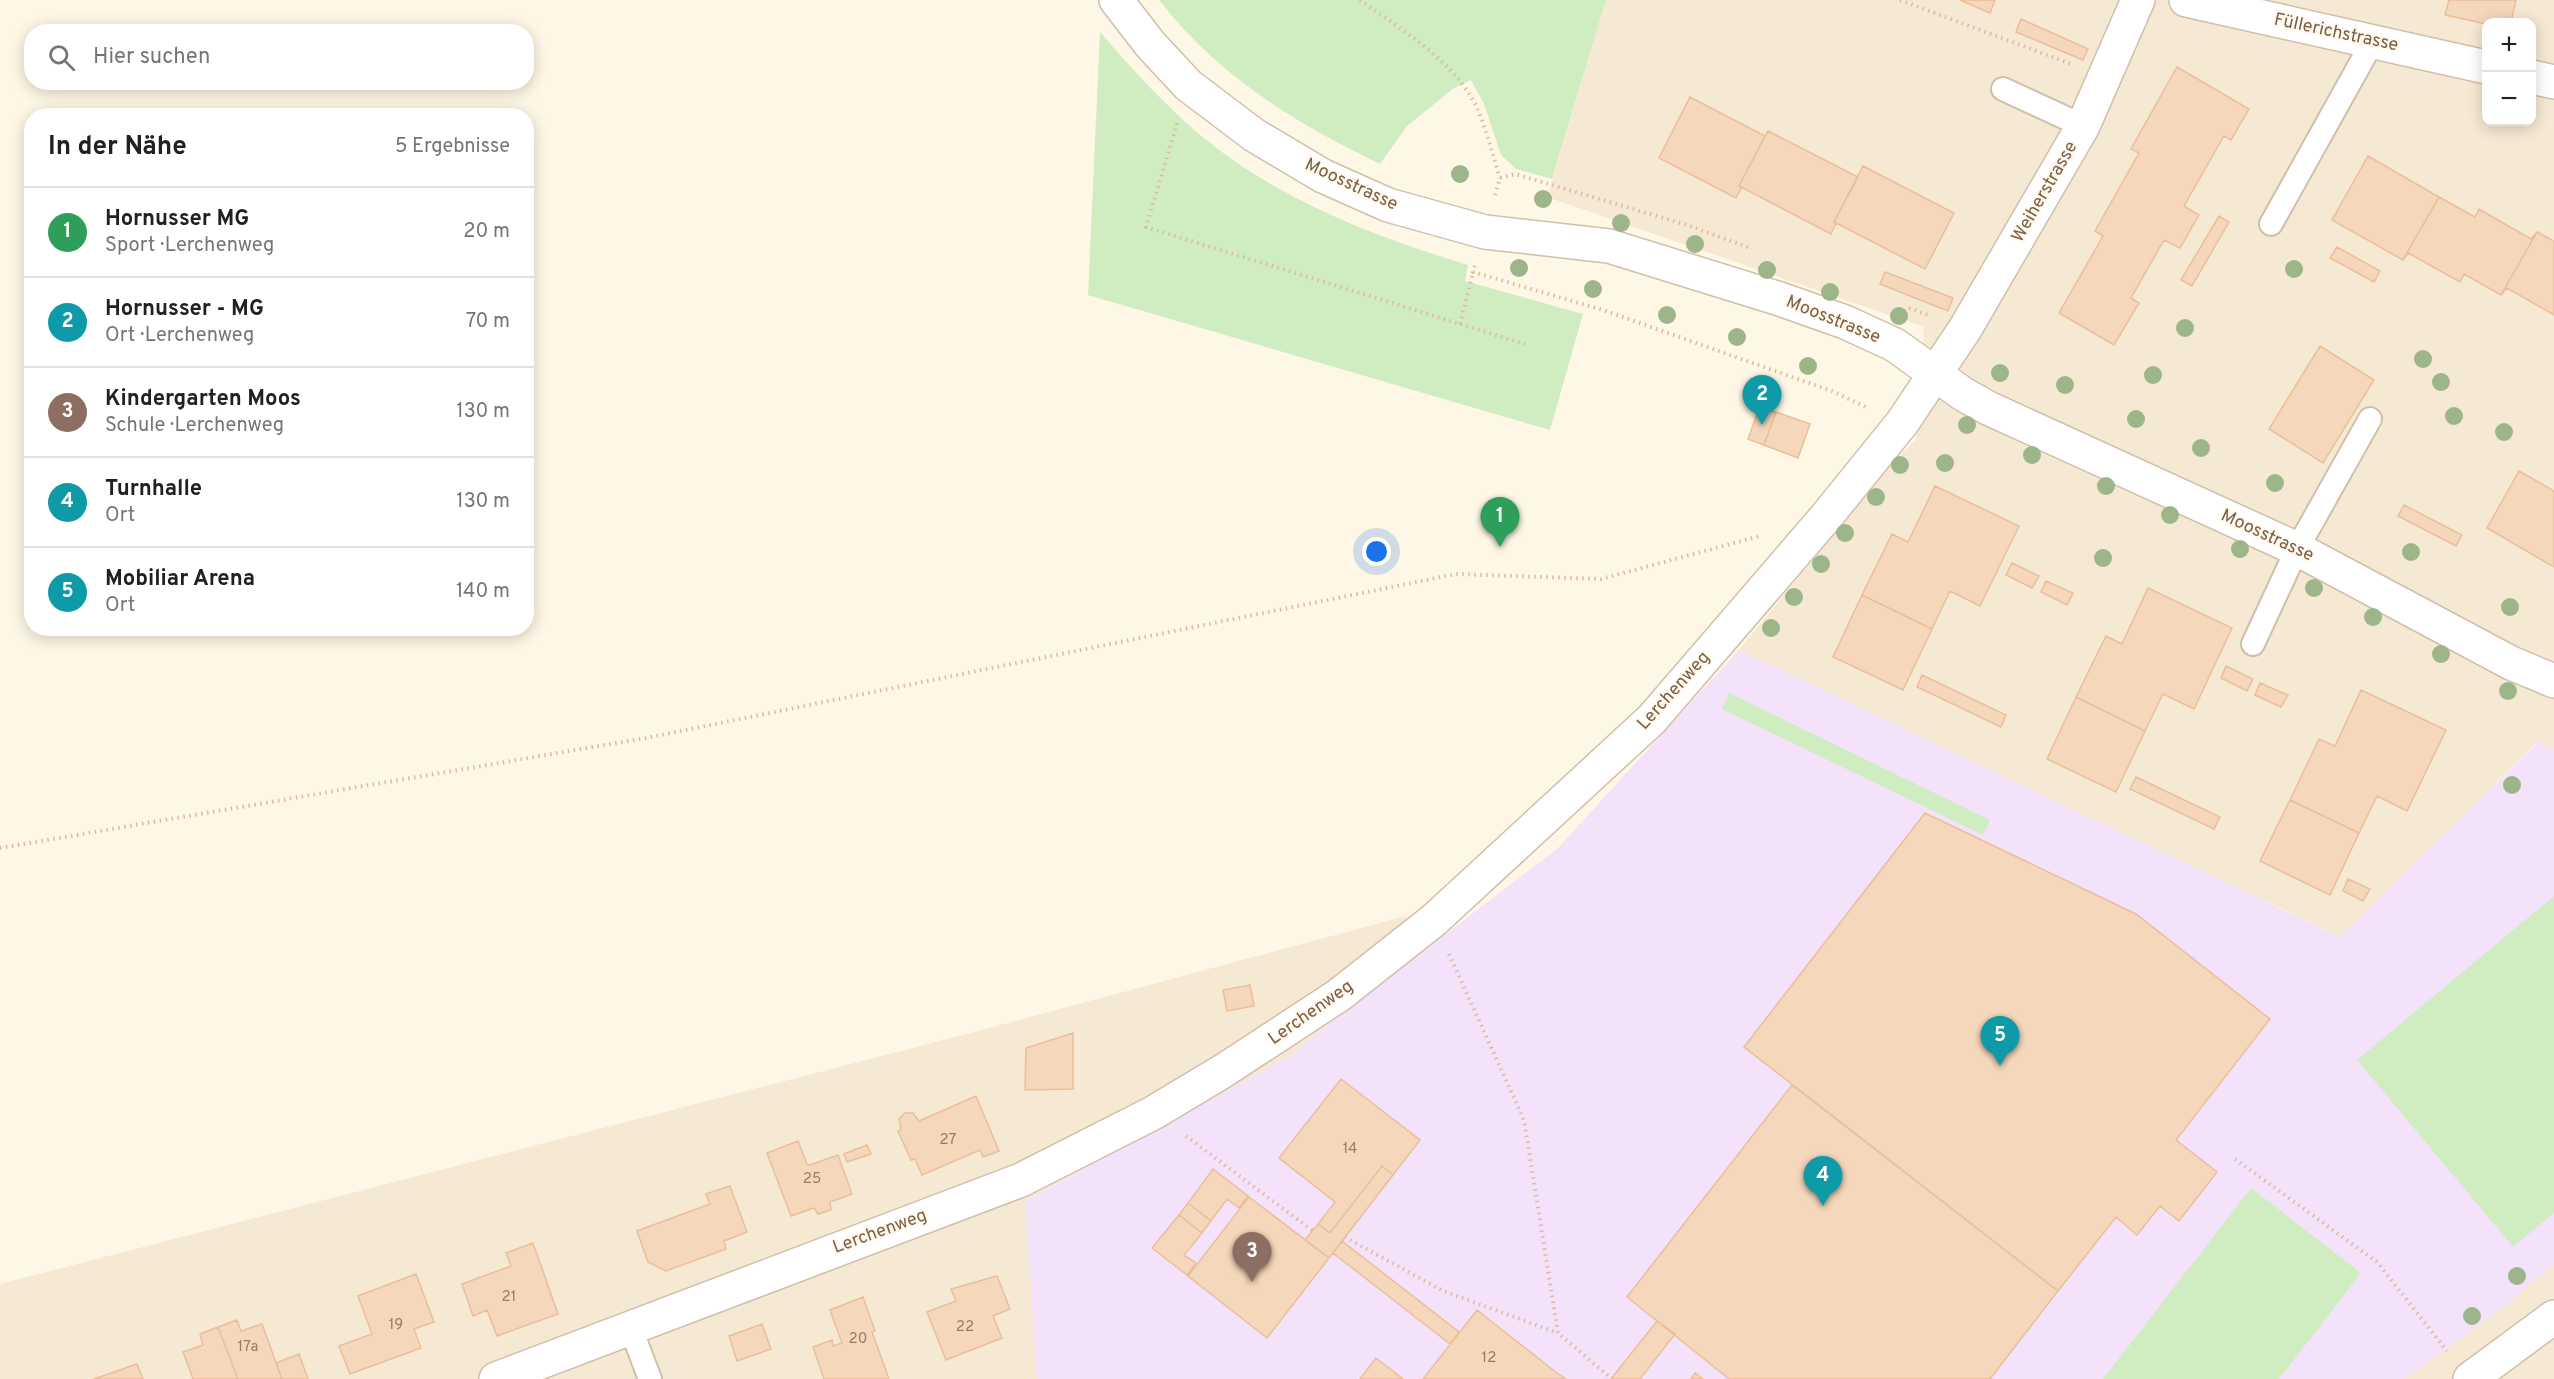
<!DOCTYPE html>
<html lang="de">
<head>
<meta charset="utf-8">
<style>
	:root { --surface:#fff; --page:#f6f6f6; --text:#202124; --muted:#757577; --line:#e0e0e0; --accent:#d93025 }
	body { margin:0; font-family:Overpass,sans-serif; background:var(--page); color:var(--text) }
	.controls { position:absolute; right:18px; top:18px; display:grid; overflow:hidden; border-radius:12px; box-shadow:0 3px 15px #0003 }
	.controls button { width:54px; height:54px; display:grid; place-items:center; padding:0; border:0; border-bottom:2px solid var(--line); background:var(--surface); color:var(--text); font:30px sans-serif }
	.you { position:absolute; left:1377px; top:552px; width:21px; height:21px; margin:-15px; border:4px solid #fff; border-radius:50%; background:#1a73e8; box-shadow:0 0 0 9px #1a73e833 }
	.badge { display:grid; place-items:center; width:39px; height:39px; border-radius:50%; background:var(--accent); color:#fff; font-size:20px; font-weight:700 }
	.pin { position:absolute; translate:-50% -50px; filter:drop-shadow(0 2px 3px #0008) }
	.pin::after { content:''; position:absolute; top:32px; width:21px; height:18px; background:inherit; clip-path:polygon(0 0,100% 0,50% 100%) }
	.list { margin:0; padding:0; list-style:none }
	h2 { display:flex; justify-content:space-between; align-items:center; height:78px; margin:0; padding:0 24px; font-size:26px }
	h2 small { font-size:20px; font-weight:400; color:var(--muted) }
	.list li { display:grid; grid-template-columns:39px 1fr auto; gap:18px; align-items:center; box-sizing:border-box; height:90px; padding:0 24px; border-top:2px solid var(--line) }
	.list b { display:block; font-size:22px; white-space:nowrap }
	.list p { margin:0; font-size:20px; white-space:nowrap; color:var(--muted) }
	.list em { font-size:20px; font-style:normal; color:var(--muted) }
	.icon { flex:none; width:33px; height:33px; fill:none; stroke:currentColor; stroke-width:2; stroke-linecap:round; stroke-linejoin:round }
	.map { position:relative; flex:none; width:2554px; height:1379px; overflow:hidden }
	.search { position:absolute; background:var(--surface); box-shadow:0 3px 15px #0003; left:24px; top:24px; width:510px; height:66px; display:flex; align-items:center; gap:15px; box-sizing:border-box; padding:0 21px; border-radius:24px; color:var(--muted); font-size:22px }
	.panel { position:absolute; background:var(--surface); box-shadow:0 3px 15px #0003; left:24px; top:108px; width:510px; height:528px; border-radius:24px }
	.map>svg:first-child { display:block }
	.residential { fill:#f6e9d3; fill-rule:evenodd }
	.education { fill:#f4e2fa }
	.green { fill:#d0edc2 }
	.building { fill:#f5d7bb; stroke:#e9bf9a; stroke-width:1.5 }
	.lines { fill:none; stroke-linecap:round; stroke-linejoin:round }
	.service-casing { stroke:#d0bfaa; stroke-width:26 }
	.minor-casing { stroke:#d0bfaa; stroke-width:36 }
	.path { stroke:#dbbb9d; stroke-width:4; stroke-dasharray:1.5 4.5; stroke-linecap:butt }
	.service { stroke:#fff; stroke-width:22 }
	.minor { stroke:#fff; stroke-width:33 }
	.tree { fill:#9cb68a }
	.labels { text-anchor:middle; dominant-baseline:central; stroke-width:4.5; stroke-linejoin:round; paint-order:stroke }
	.number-label { font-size:15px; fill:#987c65 }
	.street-label { font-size:18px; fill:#795e48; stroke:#fffaed }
</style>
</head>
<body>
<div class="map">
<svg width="2554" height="1379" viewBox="0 0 2554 1379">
	<rect width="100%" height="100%" fill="#fef7e5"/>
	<path class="residential" d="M 1606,0 L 2554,0 L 2554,751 L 2538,741 L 2341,937 L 1739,650 L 1889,466 L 1916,440 L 1924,327 L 1547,197 ZM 2486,22 L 2532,22 L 2532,122 L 2486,122 Z
		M 1406,916 L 1399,970 L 1283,1060 L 1025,1201 L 1037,1379 L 0,1379 L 0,1284 L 978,1031 Z
		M 2554,1263 L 2554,1379 L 2405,1379 L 2506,1305 Z"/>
	<path class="education" d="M 1739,650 L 2340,937 L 2539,741 L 2554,751 L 2554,1263 L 2506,1305 L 2405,1379 L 1037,1379 L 1025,1201 L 1283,1060 L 1399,970 L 1558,848 Z"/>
	<path class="green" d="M 1159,0 L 1606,0 L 1552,179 L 1516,169 L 1501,155 L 1484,104 L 1471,80 L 1454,88 L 1407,126 L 1380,164 C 1294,122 1219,77 1159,0 Z
		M 1100,32 C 1131,68 1163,103 1199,134 C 1277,199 1372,236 1468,265 L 1465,281 L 1583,314 L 1550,430 L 1088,295 Z
		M 1729,693 L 1990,820 L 1983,835 L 1722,709 Z
		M 2554,896 L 2554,1213 L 2513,1247 L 2357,1060 Z
		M 2251,1188 L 2361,1273 L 2279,1379 L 2103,1379 Z"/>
	<path class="building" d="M 1960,0 L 1995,0 L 1990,13 Z
		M 2449,0 L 2516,0 L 2511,22 L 2486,24 L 2445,15 Z
		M 2021,19 L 2088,49 L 2083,60 L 2016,32 Z
		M 2177,67 L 2249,109 L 2231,140 L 2224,136 L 2184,206 L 2199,215 L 2180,248 L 2164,240 L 2131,298 L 2139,303 L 2114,345 L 2059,313 L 2103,236 L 2095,231 L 2139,153 L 2131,149 Z
		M 1690,97 L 1765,136 L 1739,186 L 1742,187 L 1736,198 L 1659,158 Z
		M 1768,131 L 1858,177 L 1834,222 L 1836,223 L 1831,234 L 1739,186 Z
		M 2368,156 L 2439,197 L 2403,260 L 2332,220 Z
		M 1863,166 L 1954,213 L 1925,269 L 1834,222 Z
		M 2439,197 L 2475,217 L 2479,209 L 2531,239 L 2537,232 L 2501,295 L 2464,274 L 2460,282 L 2408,253 L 2403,260 Z
		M 2219,216 L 2229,222 L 2192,286 L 2181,280 Z
		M 2537,232 L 2554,241 L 2554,315 L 2507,288 L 2501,295 Z
		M 2337,247 L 2380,271 L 2374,282 L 2330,258 Z
		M 1885,272 L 1953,298 L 1948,311 L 1880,284 Z
		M 2320,346 L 2374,380 L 2323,463 L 2269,429 Z
		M 1760,406 L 1776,412 L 1764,445 L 1748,439 Z
		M 1776,412 L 1810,424 L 1798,458 L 1764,445 Z
		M 2519,471 L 2554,491 L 2554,567 L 2487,528 Z
		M 1935,486 L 2019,526 L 1980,606 L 1950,591 L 1932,629 L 1862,595 L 1892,534 L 1908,542 Z
		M 2404,505 L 2462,535 L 2456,546 L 2398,516 Z
		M 2012,563 L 2039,576 L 2032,588 L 2006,575 Z
		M 2046,581 L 2073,593 L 2067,605 L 2041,592 Z
		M 2148,588 L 2232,628 L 2194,709 L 2163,694 L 2145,731 L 2076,697 L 2106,636 L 2122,644 Z
		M 1862,595 L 1932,629 L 1903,690 L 1833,657 Z
		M 2226,666 L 2253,679 L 2247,691 L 2221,678 Z
		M 1922,675 L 2006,715 L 2001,727 L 1917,687 Z
		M 2260,683 L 2288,695 L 2281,707 L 2255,695 Z
		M 2361,690 L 2446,730 L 2407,811 L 2377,796 L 2359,833 L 2290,800 L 2319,739 L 2335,746 Z
		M 2076,697 L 2145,731 L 2116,792 L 2047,759 Z
		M 2136,777 L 2220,817 L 2214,829 L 2130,789 Z
		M 2290,800 L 2359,833 L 2330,895 L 2260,861 Z
		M 1925,813 L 2136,914 L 2270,1019 L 2176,1140 L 2217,1172 L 2179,1221 L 2160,1206 L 2137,1235 L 2116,1217 L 2058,1291 L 1744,1047 Z
		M 2348,879 L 2370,889 L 2363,901 L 2343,891 Z
		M 1250,985 L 1254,1006 L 1227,1011 L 1223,990 Z
		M 1073,1033 L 1073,1089 L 1025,1090 L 1026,1048 Z
		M 1341,1079 L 1420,1140 L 1393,1175 L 1382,1166 L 1330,1233 L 1318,1224 L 1335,1202 L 1279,1158 Z
		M 1792,1085 L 2058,1291 L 1990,1379 L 1729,1379 L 1627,1297 Z
		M 976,1096 L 999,1151 L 983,1157 L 980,1150 L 922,1175 L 915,1159 L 911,1160 L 898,1131 L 901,1129 L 899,1119 L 905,1113 L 913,1113 L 919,1121 Z
		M 798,1141 L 807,1164 L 810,1165 L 838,1155 L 852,1194 L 830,1202 L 831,1210 L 818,1214 L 814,1208 L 791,1216 L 767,1153 Z
		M 867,1145 L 871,1154 L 847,1162 L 844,1154 Z
		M 1382,1166 L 1393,1175 L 1329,1258 L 1305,1240 L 1318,1224 L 1330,1233 Z
		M 1213,1169 L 1248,1196 L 1239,1208 L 1227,1199 L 1211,1221 L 1188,1203 Z
		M 730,1186 L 747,1232 L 724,1241 L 726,1249 L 666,1271 L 648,1262 L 637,1231 L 710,1204 L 706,1194 Z
		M 1249,1197 L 1329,1258 L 1267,1338 L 1188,1276 Z
		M 1188,1203 L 1211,1221 L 1202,1233 L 1179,1215 Z
		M 1179,1215 L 1202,1233 L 1184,1255 L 1196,1263 L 1187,1275 L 1152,1248 Z
		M 1342,1241 L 1459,1332 L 1450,1344 L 1333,1253 Z
		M 533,1243 L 558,1314 L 497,1336 L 487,1310 L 473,1316 L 462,1284 L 511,1266 L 506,1253 Z
		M 416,1274 L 434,1322 L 414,1329 L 421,1348 L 350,1374 L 339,1346 L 372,1334 L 358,1296 Z
		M 997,1276 L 1010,1309 L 993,1316 L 1002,1338 L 946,1360 L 927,1312 L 956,1301 L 951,1289 Z
		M 863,1297 L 875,1331 L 872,1332 L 889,1379 L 824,1379 L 813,1347 L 832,1340 L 833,1346 L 842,1343 L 830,1310 Z
		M 1477,1310 L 1557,1373 L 1566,1379 L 1423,1379 Z
		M 237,1320 L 241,1331 L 262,1324 L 282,1379 L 238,1379 L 218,1327 Z
		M 1657,1321 L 1675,1334 L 1640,1379 L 1611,1379 Z
		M 762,1324 L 771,1349 L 737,1361 L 729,1336 Z
		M 218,1327 L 238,1379 L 193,1379 L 183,1352 L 203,1345 L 200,1334 Z
		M 299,1354 L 308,1379 L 282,1379 L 276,1363 Z
		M 1376,1358 L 1403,1379 L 1360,1379 Z
		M 137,1364 L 143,1379 L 94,1379 Z
		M 1695,1373 L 1703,1379 L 1691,1379 Z"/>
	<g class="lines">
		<g class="service-casing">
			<path id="service" d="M 2003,89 L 2083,126
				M 2271,224 L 2373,41
				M 2253,644 L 2297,549 L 2370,419
				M 631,1329 L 650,1379"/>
		</g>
		<g class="minor-casing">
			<path id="minor" d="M 1116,0 L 1150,44 L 1188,85 L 1254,135 L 1323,176 L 1388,205 L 1485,232 L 1609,246 L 1780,299 L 1845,322 L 1895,345 L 1963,394 L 1988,408 L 2297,549 L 2511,663 L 2554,681
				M 2186,0 L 2486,67
				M 2532,77 L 2554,82
				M 496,1379 L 1021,1180 L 1153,1113 L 1223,1071 L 1339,995 L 1434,920 L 1652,719 L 1825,518 L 1902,423 L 1965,329 L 2083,126 L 2138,0
				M 2470,1379 L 2554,1317"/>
		</g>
		<path class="path" d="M 1360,0 C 1401,30 1451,58 1475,104 C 1486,126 1492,154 1500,178
			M 1900,0 L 2071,64
			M 1177,123 L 1146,227 L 1525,344
			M 1495,195 L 1500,178 L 1515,174 L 1687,225 L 1750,248
			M 1475,266 L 1473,272 L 1603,310 L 1832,391 L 1868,408
			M 1909,308 L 1930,316
			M 1460,324 L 1473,273
			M 0,848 L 646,738 L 1456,574 L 1601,579 L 1760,536
			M 1449,954 L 1524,1120 L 1558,1333 L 1612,1379
			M 1186,1136 L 1313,1231
			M 2235,1159 L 2377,1262 L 2447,1351
			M 1345,1237 L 1443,1291 L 1558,1333"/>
		<use href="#service" class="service"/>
		<use href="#minor" class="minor"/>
	</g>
	<g class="tree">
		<circle cx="1460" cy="174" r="9"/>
		<circle cx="1543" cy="199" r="9"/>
		<circle cx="1621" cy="223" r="9"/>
		<circle cx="1695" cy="244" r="9"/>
		<circle cx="1519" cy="268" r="9"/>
		<circle cx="2294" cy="269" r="9"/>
		<circle cx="1767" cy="270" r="9"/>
		<circle cx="1593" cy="289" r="9"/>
		<circle cx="1830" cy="292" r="9"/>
		<circle cx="1667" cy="315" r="9"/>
		<circle cx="1899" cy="316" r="9"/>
		<circle cx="2185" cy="328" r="9"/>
		<circle cx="1737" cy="337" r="9"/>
		<circle cx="2423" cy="359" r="9"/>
		<circle cx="1808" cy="366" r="9"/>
		<circle cx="2000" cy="373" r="9"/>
		<circle cx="2153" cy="375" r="9"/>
		<circle cx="2441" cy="382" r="9"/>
		<circle cx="2065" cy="385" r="9"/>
		<circle cx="2454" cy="416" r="9"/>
		<circle cx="2136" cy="419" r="9"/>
		<circle cx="1967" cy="425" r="9"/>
		<circle cx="2504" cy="432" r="9"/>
		<circle cx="2201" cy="448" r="9"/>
		<circle cx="2032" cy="455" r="9"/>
		<circle cx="1945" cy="463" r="9"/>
		<circle cx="1900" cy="465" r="9"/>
		<circle cx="2275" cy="483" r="9"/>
		<circle cx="2106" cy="486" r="9"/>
		<circle cx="1876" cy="497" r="9"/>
		<circle cx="2170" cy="515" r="9"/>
		<circle cx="1845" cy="533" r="9"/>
		<circle cx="2240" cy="549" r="9"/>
		<circle cx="2411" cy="552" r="9"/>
		<circle cx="2103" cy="558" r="9"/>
		<circle cx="1821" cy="564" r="9"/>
		<circle cx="2314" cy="588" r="9"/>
		<circle cx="1794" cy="597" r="9"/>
		<circle cx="2510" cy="607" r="9"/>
		<circle cx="2373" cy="617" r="9"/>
		<circle cx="1771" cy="628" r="9"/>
		<circle cx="2441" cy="654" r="9"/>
		<circle cx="2508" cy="691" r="9"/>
		<circle cx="2512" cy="785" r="9"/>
		<circle cx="2517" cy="1276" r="9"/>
		<circle cx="2472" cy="1316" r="9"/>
	</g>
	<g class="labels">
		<g class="number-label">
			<text x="948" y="1140">27</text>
			<text x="1350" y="1149">14</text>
			<text x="812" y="1179">25</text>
			<text x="509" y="1297">21</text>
			<text x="396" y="1325">19</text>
			<text x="965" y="1327">22</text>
			<text x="858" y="1339">20</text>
			<text x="248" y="1347">17a</text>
			<text x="1489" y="1358">12</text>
		</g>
		<g class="street-label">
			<text transform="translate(2336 33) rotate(12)">Füllerichstrasse</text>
			<text transform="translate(1351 185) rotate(25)">Moosstrasse</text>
			<text transform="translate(2045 192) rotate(-60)">Weiherstrasse</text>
			<text transform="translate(1833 320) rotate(22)">Moosstrasse</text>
			<text transform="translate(2267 536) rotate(25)">Moosstrasse</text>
			<text transform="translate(1674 691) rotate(-48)">Lerchenweg</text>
			<text transform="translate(1311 1013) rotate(-35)">Lerchenweg</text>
			<text transform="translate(880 1232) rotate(-20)">Lerchenweg</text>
		</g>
	</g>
</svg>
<div class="controls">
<button>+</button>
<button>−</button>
</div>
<div class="you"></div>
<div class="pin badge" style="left:1500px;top:547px;background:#2e9e5b">1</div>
<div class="pin badge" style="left:1762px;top:425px;background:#0f9aa8">2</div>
<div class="pin badge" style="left:1252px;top:1282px;background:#8d6e63">3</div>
<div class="pin badge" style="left:1823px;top:1206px;background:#0f9aa8">4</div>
<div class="pin badge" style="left:2000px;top:1066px;background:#0f9aa8">5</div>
<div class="search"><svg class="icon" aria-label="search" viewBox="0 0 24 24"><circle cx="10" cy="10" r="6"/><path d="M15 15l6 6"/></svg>Hier suchen</div>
<section class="panel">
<h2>In der Nähe<small>5 Ergebnisse</small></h2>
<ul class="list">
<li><span class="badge" style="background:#2e9e5b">1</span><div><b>Hornusser MG</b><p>Sport · Lerchenweg</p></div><em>20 m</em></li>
<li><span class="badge" style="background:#0f9aa8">2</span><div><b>Hornusser - MG</b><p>Ort · Lerchenweg</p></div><em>70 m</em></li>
<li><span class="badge" style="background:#8d6e63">3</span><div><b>Kindergarten Moos</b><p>Schule · Lerchenweg</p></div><em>130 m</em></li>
<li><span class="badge" style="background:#0f9aa8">4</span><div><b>Turnhalle</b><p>Ort</p></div><em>130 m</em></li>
<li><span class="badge" style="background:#0f9aa8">5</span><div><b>Mobiliar Arena</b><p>Ort</p></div><em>140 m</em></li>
</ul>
</section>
</div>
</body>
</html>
